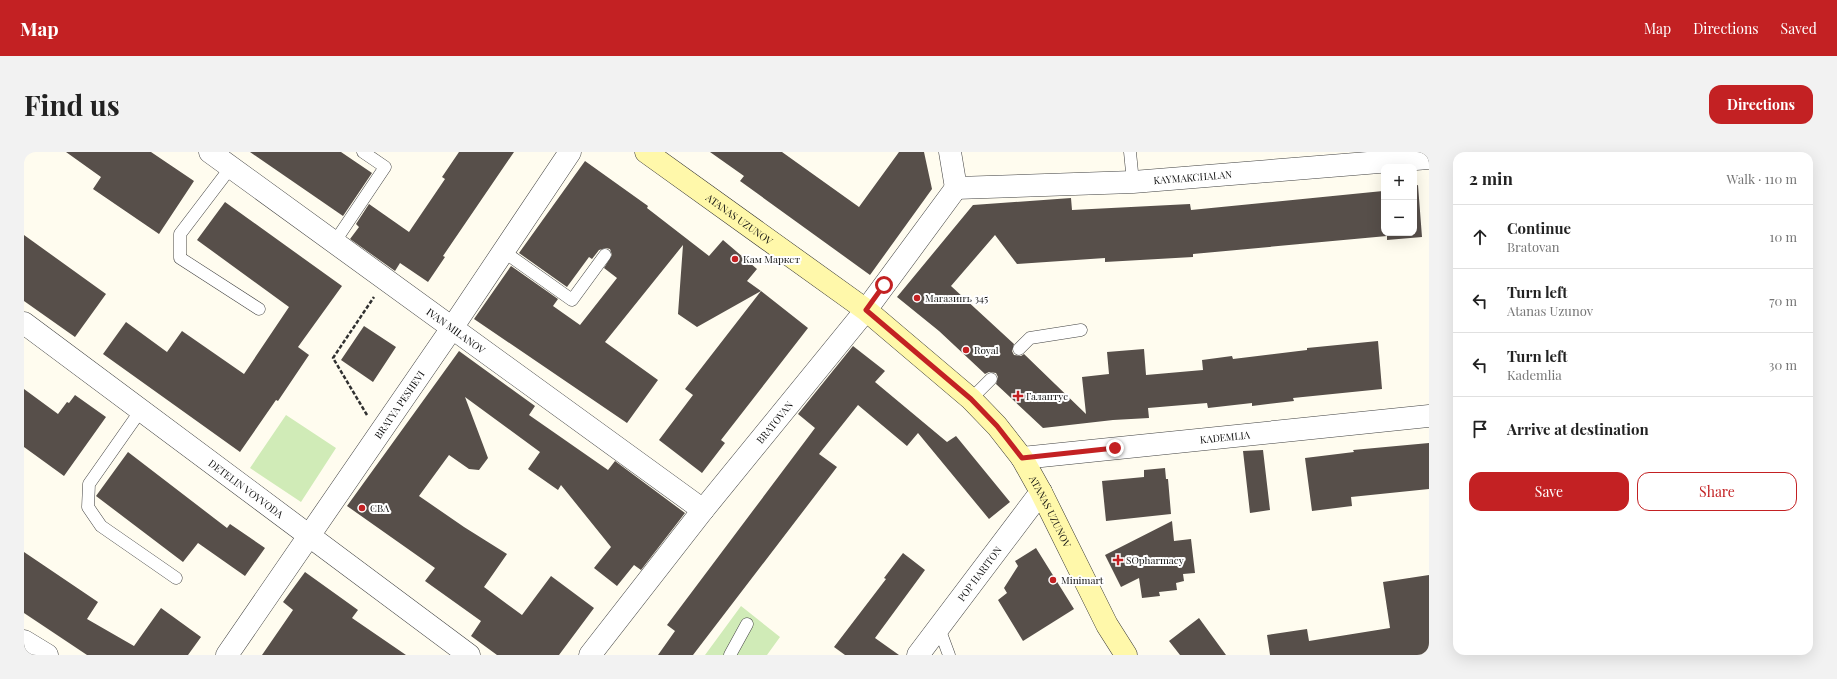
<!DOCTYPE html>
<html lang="en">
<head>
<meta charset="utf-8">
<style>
	:root { --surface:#fff; --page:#f2f2f2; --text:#222; --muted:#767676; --line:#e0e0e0; --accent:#c32123 }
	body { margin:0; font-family:"Playfair Display",serif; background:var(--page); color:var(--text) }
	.controls { position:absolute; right:12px; top:12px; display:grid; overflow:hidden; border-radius:8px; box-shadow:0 4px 16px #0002 }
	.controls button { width:36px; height:36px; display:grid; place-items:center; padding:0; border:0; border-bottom:1px solid var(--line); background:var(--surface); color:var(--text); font:20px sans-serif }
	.stop { position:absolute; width:12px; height:12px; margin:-9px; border:3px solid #c32123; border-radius:50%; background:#fff }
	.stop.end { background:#c32123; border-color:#fff; box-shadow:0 1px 4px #0008 }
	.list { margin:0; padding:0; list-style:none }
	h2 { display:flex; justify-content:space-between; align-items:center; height:52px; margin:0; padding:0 16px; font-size:17px }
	h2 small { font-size:13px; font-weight:400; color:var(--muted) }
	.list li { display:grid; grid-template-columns:26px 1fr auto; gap:12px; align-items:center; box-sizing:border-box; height:64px; padding:0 16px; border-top:1px solid var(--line) }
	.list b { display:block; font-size:15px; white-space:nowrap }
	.list p { margin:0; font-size:13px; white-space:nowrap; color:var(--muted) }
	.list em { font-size:13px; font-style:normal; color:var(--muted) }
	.actions { display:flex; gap:8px; padding:12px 16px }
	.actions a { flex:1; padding:9px 0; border:1px solid var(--accent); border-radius:12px; text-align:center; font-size:14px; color:var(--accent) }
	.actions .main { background:var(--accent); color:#fff }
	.icon { flex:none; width:22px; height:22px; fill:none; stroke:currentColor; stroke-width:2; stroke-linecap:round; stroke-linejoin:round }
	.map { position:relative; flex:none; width:1405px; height:503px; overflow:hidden; border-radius:12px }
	header { display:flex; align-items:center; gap:24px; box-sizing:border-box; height:56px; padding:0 20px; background:var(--accent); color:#fff }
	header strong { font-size:19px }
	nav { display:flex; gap:22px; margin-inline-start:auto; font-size:14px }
	.intro { display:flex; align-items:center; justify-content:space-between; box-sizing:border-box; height:96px; padding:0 24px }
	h1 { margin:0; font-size:28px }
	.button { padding:10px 18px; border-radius:12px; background:var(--accent); color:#fff; font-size:14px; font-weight:700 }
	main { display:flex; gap:24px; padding:0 24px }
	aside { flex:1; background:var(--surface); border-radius:12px; box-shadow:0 4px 16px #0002 }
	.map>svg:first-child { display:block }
	.green { fill:#d0ebb7 }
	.building { fill:#574f4a }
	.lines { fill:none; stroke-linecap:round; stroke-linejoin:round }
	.lane-casing { stroke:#414141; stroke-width:13 }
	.street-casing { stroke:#414141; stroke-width:23 }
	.secondary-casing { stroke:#303030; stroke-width:23 }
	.path { stroke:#303030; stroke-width:2.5; stroke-dasharray:4 2; stroke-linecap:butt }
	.lane { stroke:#fff; stroke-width:12 }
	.street { stroke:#fff; stroke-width:22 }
	.secondary { stroke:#fff8aa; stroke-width:22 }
	.route { stroke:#c32123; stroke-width:5 }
	.poi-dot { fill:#c32123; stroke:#fff; stroke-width:1.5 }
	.labels { text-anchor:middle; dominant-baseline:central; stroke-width:4; stroke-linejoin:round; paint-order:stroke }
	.street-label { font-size:10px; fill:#0e0e0e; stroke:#fff }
	.poi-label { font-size:10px; fill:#0e0e0e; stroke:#fff; text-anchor:start }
</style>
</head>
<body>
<header>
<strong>Map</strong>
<nav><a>Map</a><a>Directions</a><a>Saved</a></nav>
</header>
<div class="intro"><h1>Find us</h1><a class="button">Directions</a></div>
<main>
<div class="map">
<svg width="1405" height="503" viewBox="0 0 1405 503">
	<rect width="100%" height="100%" fill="#fffcef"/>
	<path class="green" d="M 262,263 L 312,296 L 277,350 L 226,316 Z
		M 717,454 L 756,485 L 743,503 L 681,503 Z"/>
	<path class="building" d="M 42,0 L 127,0 L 170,29 L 135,82 L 69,37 L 77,25 Z
		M 226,0 L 317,0 L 348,21 L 319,64 Z
		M 435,0 L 490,0 L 419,104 L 421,105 L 404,130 L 376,111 L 371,119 L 326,87 L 335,75 L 332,72 L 345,52 L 385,80 L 421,27 L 418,25 Z
		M 686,0 L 758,0 L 835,55 L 875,0 L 900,0 L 908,37 L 846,123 L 716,29 L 720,24 Z
		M 561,9 L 624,54 L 623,56 L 685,104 L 699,88 L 733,117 L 723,129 L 737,139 L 673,175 L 654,162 L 659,93 L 581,190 L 634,228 L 603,271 L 450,167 L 487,114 L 534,147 L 529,154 L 556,173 L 593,126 L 580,116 L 588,103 L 586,97 L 582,96 L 575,98 L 568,107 L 565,105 L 543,135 L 495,101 Z
		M 1394,33 L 1398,85 L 1363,88 L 1363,84 L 1169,102 L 1169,105 L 1081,110 L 1081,106 L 993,112 L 971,83 L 927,134 L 990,192 L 988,199 L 990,203 L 997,204 L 1000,202 L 1062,262 L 1058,225 L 1085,222 L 1083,200 L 1120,197 L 1122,223 L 1179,218 L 1178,208 L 1208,204 L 1209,207 L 1283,198 L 1283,196 L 1354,189 L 1358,237 L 1269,246 L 1270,249 L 1228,254 L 1228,251 L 1184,256 L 1183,251 L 1124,256 L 1125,266 L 1089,268 L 1019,276 L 972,232 L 974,225 L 972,221 L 965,220 L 961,222 L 915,179 L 873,145 L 949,53 L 1047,46 L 1048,58 L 1166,52 L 1167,58 L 1359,39 L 1360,36 L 1360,81 L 1390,81 L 1390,34 Z
		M 201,50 L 318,134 L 274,195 L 285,203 L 254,249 L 252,248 L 216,300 L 79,202 L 102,170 L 143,200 L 158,179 L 220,222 L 265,155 L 173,88 Z
		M 0,83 L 82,142 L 51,185 L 0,149 Z
		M 737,139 L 784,176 L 697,288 L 701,291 L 678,321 L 635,288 L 669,243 L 661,237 Z
		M 340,174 L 372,195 L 349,230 L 317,208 Z
		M 829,194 L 861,219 L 851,230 L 923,290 L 932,284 L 986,350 L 965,367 L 894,281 L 883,294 L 834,253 L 795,302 L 813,315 L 669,503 L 634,503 L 651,479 L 643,473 L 791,276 L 774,262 Z
		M 435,199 L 511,254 L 505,263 L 584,318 L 591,309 L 661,361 L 617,418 L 610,413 L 593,434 L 570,416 L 587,395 L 537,333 L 534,338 L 504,317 L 516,300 L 441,245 L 464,306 L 455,318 L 445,317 L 425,303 L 395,344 L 440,375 L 483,402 L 460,435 L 498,463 L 527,424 L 570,456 L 535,503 L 473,503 L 447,484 L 457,469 L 401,429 L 411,416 L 323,354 Z
		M 0,237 L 34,262 L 43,250 L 45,251 L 51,243 L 82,265 L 40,324 L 0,295 Z
		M 1405,291 L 1405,337 L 1327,345 L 1328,354 L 1288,359 L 1281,306 L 1330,300 L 1329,298 Z
		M 1239,298 L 1246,358 L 1226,361 L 1219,299 Z
		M 104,300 L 203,376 L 206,372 L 241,396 L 221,424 L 174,391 L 159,410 L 72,344 Z
		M 1141,316 L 1142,327 L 1144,327 L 1147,362 L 1082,369 L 1078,329 L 1120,325 L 1120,318 Z
		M 1148,369 L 1150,389 L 1167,387 L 1171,421 L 1159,422 L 1160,429 L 1152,431 L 1153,438 L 1135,440 L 1136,444 L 1118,446 L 1115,426 L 1097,435 L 1081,403 Z
		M 1012,396 L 1050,457 L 999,489 L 974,448 L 983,441 L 980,436 L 994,414 L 991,409 Z
		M 0,400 L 74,450 L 63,467 L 110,494 L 137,456 L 177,485 L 164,503 L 63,503 L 0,461 Z
		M 879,401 L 901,418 L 851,486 L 875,503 L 821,503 L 810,495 L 862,427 L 860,426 Z
		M 281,420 L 334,458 L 328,466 L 382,503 L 238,503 L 269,458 L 259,450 Z
		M 1405,423 L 1405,503 L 1246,503 L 1243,483 L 1283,477 L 1285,489 L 1366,476 L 1359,430 Z
		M 1175,466 L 1202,503 L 1156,503 L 1145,489 Z"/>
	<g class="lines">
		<g class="lane-casing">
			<path id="lane" d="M 1106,0 L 1109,30
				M 207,15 L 156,82 L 156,106 L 235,157
				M 310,91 L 361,15 L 339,0
				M 479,99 L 548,148 L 581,103
				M 995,197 L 1006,186 L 1057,178
				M 947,247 L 967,227
				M 117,258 L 65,332 L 64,355 L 77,374 L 152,426
				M 915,476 L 925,503
				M 706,503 L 723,472"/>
		</g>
		<g class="street-casing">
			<g id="street">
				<path id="s1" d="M 186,0 L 679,358"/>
				<path d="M 926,0 L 932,36"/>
				<path id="s2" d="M 932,36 L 1109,30 L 1405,6"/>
				<path id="s3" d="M 0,171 L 445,503"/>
				<path id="s4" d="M 998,306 L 1405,264"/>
				<path d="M 0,489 L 23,503"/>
				<path id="s5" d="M 203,503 L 428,176 L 546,0"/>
				<path id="s6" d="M 566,503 L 679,358 L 842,158 L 932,36"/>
				<path id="s7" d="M 894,503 L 1017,340"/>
			</g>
		</g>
		<g class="secondary-casing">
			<g id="secondary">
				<path id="s8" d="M 622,0 L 842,158 L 947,247 L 973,274 L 998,306 L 1017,340 L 1083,473 L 1102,503"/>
			</g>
		</g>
		<path class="path" d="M 343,263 L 309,206 L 350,145"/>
		<use href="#lane" class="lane"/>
		<use href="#street" class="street"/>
		<use href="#secondary" class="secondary"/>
	</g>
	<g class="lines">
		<path class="route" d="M 860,133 L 842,158 L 947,247 L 973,274 L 998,306 L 1091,296"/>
	</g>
	<g class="poi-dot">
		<circle cx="711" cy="107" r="4"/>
		<circle cx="893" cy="146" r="4"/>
		<circle cx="942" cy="198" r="4"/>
		<path d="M992 238h4v4h4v4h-4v4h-4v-4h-4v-4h4z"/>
		<circle cx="338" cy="356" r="4"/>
		<path d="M1092 402h4v4h4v4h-4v4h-4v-4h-4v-4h4z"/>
		<circle cx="1029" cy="428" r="4"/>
	</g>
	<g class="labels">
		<g class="street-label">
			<text stroke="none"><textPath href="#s2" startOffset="237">KAYMAKCHALAN</textPath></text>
			<text stroke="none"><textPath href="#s8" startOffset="115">ATANAS UZUNOV</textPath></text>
			<text stroke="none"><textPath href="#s1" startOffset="304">IVAN MILANOV</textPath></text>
			<text stroke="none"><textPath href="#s5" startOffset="304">BRATYA PESHEVI</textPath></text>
			<text stroke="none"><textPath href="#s6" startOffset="297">BRATOVAN</textPath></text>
			<text stroke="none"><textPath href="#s4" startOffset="204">KADEMLIA</textPath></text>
			<text stroke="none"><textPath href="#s3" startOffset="277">DETELIN VOYVODA</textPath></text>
			<text stroke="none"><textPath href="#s8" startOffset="547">ATANAS UZUNOV</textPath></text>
			<text stroke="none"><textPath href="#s7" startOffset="102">POP HARITON</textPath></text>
		</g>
		<g class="poi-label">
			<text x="719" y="107">Кам Маркет</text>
			<text x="901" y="146">Магазинъ 345</text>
			<text x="950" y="198">Royal</text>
			<text x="1002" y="244">Галантус</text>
			<text x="346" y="356">CBA</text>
			<text x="1102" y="408">SOpharmacy</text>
			<text x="1037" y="428">Minimart</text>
		</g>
	</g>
</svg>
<div class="controls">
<button>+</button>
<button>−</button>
</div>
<div class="stop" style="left:860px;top:133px"></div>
<div class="stop end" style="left:1091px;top:296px"></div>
</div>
<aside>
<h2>2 min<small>Walk · 110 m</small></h2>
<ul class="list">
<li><svg class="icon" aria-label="ahead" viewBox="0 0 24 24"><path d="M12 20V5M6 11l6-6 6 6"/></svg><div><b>Continue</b><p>Bratovan</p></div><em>10 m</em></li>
<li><svg class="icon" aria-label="left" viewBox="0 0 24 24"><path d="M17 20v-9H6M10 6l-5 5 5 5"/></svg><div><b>Turn left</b><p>Atanas Uzunov</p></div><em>70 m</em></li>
<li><svg class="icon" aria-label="left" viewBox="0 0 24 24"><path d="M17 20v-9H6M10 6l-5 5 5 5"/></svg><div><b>Turn left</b><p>Kademlia</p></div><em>30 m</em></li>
<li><svg class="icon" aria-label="arrive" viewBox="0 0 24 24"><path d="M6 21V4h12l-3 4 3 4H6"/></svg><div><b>Arrive at destination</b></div></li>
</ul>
<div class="actions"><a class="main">Save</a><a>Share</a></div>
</aside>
</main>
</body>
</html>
